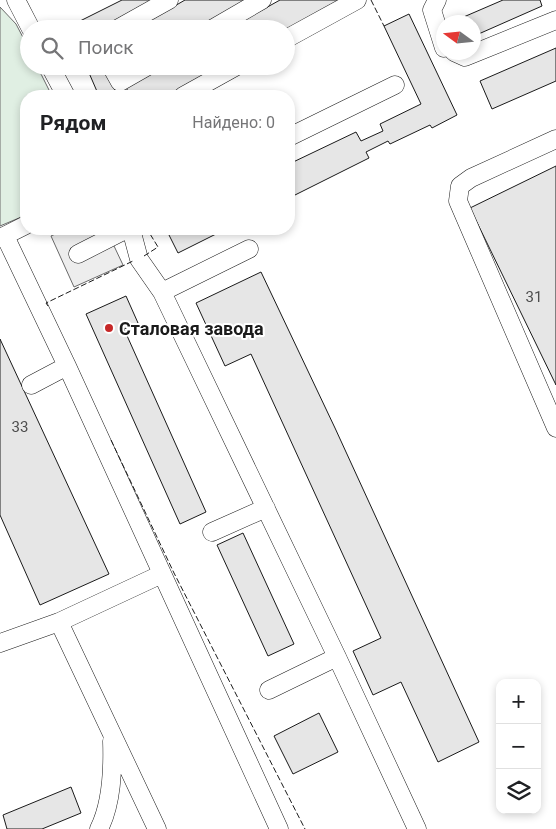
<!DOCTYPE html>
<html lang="ru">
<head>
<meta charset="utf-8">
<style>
	:root { --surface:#fff; --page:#f6f6f6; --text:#202124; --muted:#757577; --line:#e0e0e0 }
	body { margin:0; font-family:Roboto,sans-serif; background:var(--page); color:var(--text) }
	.controls { position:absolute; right:15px; bottom:15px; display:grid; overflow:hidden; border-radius:10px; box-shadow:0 2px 8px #0003 }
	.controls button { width:45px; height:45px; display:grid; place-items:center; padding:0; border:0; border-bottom:1px solid var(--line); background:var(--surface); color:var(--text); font:25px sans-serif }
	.compass { position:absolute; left:436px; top:15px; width:45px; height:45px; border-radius:50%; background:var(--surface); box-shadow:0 2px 8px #0003; rotate:285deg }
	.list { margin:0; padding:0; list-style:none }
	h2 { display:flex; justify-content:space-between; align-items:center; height:65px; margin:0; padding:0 20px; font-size:21px }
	h2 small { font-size:16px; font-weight:400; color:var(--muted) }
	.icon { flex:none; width:28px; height:28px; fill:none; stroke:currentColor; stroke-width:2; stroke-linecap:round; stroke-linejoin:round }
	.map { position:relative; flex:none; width:556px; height:829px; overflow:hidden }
	.search { position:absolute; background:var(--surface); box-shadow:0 2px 8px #0003; left:20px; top:20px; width:275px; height:55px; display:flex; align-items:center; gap:12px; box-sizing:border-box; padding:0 18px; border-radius:28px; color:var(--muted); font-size:19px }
	.panel { position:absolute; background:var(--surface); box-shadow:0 2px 8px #0003; left:20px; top:90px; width:275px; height:145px; border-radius:20px }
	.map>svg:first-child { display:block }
	.green { fill:#e0efe3; stroke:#6a6a6a }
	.parking { fill:#ededed; stroke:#6a6a6a }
	.building { fill:#e6e6e6; stroke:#1a1a1a }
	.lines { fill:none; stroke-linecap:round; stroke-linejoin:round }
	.minor-casing { stroke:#1a1a1a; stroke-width:19 }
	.minor { stroke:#fff; stroke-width:18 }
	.fence { stroke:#1a1a1a; stroke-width:1; stroke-dasharray:6 2.5; stroke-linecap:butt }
	.poi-dot { fill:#c62828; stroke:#fff; stroke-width:2 }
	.labels { text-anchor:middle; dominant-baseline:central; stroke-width:4; stroke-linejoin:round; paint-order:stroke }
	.number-label { font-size:15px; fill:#4d4d4d }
	.poi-label { font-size:18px; font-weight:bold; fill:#1a1a1a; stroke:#fff; text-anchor:start }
</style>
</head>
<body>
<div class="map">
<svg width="556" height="829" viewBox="0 0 556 829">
	<rect width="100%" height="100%" fill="#fff"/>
	<path class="green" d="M 0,7 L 16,24 L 29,49 L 29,66 L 37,66 L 52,96 L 26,96 L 26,215 L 0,226 Z"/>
	<path class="parking" d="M 66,229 L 106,229 L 123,265 L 74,287 L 51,236 Z"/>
	<path class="building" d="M 122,0 L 161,0 L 104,29 L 68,29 L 68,27 Z
		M 185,0 L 250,0 L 200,29 L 135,29 Z
		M 280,0 L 345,0 L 286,33 L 286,29 L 228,29 Z
		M 503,0 L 540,0 L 542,6 L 474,36 L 474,22 L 452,22 Z
		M 409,14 L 457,115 L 432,128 L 430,125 L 390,144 L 388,141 L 366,152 L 369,158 L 289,198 L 289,164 L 356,132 L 361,141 L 383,131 L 380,124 L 421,104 L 384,26 Z
		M 556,48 L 556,81 L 492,109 L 480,81 Z
		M 86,66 L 104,66 L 118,96 L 99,96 Z
		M 160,66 L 226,66 L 172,96 L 130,96 L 125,85 Z
		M 212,89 L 216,96 L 200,96 Z
		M 556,166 L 556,385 L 470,208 Z
		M 166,229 L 226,229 L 178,253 Z
		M 261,272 L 335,428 L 479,742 L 438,762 L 401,682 L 373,695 L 353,651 L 381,638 L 251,354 L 225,366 L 196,303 Z
		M 126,296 L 138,323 L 124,329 L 206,512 L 180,524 L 86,314 Z
		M 0,339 L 109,574 L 40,605 L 0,515 Z
		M 243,533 L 294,644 L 268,656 L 217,545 Z
		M 319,713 L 338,752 L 293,774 L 274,736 Z
		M 71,787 L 81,813 L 42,829 L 7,829 L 3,815 Z"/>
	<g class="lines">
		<g class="minor-casing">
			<path id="minor" d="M 16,0 L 31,29
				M 437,0 L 432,10 L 444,48
				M 117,29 L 169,0
				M 212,29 L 262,0
				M 286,39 L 357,0
				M 454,52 L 465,57 L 556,20
				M 50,66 L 66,96
				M 111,66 L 120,82 L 148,66
				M 183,96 L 237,66
				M 289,137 L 395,85
				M 556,139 L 471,178 L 460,186 L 458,201 L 556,428
				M 131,229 L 139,259 L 162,292 L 337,657 L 417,829
				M 5,236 L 67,366 L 279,829
				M 0,238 L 26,225
				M 78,254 L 127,229
				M 162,292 L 249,249
				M 31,385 L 67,366
				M 212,532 L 266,508
				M 0,643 L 59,622
				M 269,690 L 337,657
				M 99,829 C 112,803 113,770 112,741
				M 157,829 L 59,622 L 162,574"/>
		</g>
		<use href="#minor" class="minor"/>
		<path class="fence" d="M 371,0 L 384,26
			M 241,73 L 253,66
			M 144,256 L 158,247 L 147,229
			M 48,306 L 46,303 L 133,261
			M 111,440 L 174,573 L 305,829"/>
	</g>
	<circle class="poi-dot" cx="109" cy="328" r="5"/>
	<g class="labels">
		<g class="number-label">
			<text x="534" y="297">31</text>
			<text x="20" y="427">33</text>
		</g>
		<g class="poi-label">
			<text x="119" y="328">Сталовая завода</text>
		</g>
	</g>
</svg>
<div class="controls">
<button>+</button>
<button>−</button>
<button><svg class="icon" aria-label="layers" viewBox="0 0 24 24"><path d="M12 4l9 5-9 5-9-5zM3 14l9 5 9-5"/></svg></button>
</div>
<svg class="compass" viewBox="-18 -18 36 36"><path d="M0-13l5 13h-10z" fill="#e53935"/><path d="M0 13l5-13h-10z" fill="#757577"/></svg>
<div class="search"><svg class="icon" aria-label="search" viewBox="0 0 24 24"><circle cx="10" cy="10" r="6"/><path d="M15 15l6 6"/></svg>Поиск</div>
<section class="panel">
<h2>Рядом<small>Найдено: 0</small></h2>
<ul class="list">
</ul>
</section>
</div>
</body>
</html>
